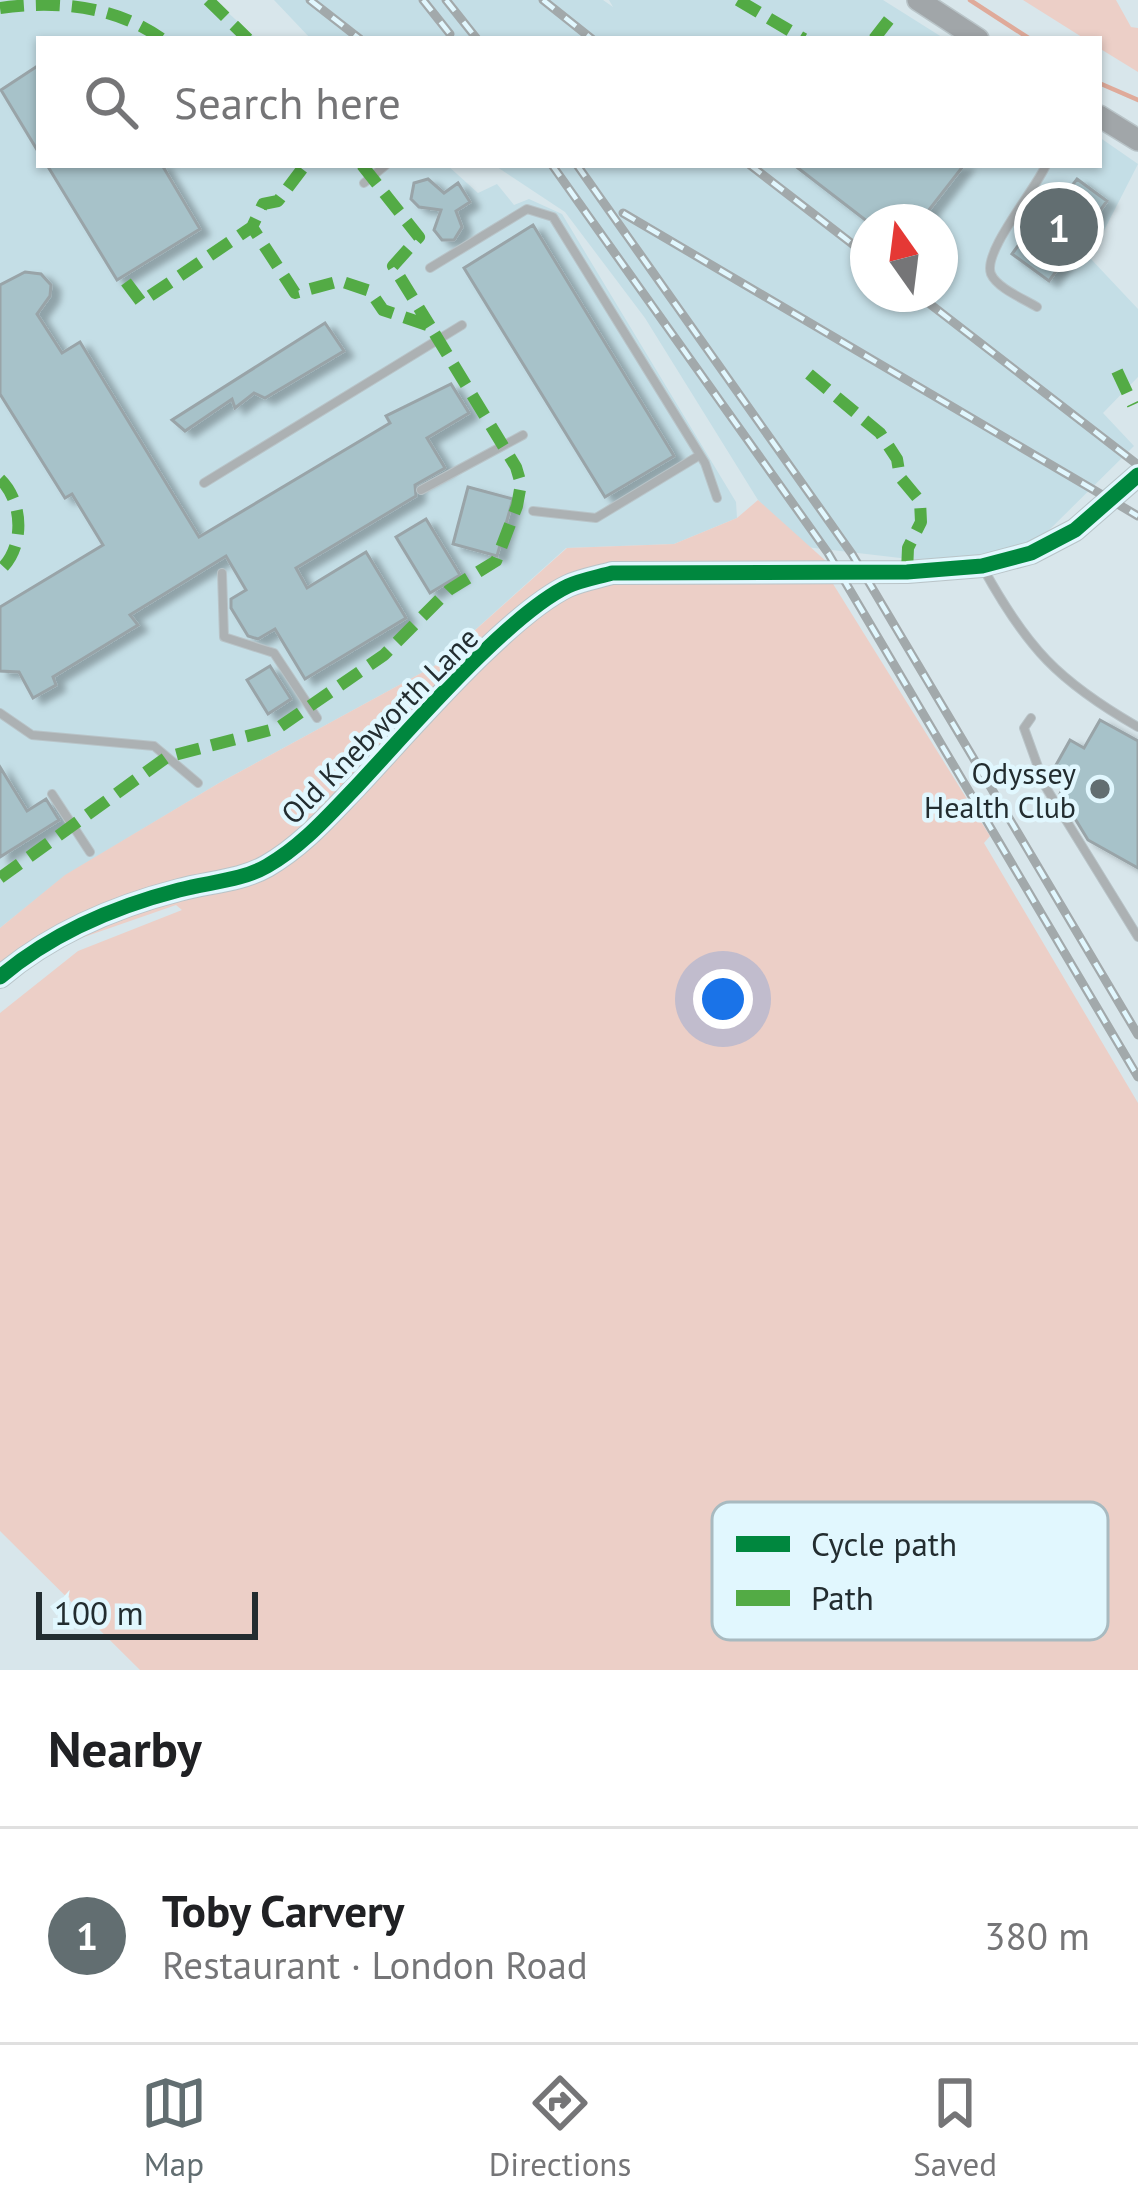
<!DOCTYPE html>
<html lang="en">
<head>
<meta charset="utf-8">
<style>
	:root { --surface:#fff; --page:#f2f2f2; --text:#202124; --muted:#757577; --line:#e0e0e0; --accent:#626e71 }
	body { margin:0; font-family:"PT Sans",sans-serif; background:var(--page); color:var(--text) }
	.compass { position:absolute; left:850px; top:204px; width:108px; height:108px; border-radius:50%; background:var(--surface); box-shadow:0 3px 9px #0004; rotate:346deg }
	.scale { position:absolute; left:36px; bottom:30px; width:222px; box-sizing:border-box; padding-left:12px; border:6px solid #232d30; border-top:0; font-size:33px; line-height:42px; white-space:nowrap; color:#232d30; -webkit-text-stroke:9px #e1f7fe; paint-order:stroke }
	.you { position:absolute; left:723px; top:999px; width:42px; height:42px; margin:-30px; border:9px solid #fff; border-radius:50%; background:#1a73e8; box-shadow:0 0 0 18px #1a73e833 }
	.badge { display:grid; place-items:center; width:78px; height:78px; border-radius:50%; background:var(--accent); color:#fff; font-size:39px; font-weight:700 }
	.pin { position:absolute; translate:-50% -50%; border:6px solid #fff; box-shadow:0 3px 12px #0006 }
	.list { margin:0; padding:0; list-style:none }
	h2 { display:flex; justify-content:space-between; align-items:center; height:156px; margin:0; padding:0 48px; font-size:51px }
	h2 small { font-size:39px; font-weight:400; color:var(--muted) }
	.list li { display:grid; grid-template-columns:78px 1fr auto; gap:36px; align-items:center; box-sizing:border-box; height:216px; padding:0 48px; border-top:3px solid var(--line) }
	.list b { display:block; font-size:45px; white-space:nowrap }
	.list p { margin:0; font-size:39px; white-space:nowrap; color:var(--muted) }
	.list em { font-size:39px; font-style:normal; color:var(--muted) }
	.icon { flex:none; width:66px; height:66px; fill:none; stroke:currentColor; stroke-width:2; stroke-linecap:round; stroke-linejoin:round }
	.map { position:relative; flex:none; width:1138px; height:1670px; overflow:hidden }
	.search { position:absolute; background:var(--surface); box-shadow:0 3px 9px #0004; left:36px; right:36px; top:36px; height:132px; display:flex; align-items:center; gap:30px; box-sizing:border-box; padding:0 42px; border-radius:0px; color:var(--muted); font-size:45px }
	.sheet { height:372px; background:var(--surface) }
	nav { display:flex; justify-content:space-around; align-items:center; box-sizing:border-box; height:168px; border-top:3px solid var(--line); background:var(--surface); font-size:33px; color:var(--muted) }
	nav a { display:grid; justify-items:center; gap:6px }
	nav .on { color:var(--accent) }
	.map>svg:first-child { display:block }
	.built { fill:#c4dee6; fill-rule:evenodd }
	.green { fill:#eccfc7 }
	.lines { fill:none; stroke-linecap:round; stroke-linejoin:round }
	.stream { stroke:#dfaa9a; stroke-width:4.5 }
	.building { fill:#a7c2c9; stroke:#99a4a8; stroke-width:3; filter:url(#shadow) }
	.lane-casing { stroke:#b9c4c8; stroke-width:10 }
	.secondary-casing { stroke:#b9c4c8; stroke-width:24 }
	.lane { stroke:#acb1b3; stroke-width:8 }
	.secondary { stroke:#a1a6a9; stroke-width:21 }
	.rail-casing { stroke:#a2a9ab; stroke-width:9 }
	.rail { stroke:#e1f7fe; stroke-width:4.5; stroke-dasharray:14; stroke-linecap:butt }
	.quiet { stroke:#53ab45; stroke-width:12; stroke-dasharray:24 12; stroke-linecap:butt }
	.cycleway-casing { stroke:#e1f7fe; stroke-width:22 }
	.cycleway { stroke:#00873e; stroke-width:15 }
	.poi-dot { fill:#626e71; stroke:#e1f7fe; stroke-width:4.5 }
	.labels { text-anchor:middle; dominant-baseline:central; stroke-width:9; stroke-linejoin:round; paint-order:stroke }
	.street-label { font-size:30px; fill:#232d30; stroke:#e1f7fe }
	.poi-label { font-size:30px; fill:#232d30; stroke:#e1f7fe; text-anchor:end }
	.key { fill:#e1f7fe; stroke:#a8bac0; stroke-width:3 }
	.key-label { font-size:33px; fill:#232d30 }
</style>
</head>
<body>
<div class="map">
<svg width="1138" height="1670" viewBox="0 0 1138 1670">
	<defs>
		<filter id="shadow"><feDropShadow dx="9" dy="5.5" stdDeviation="3" flood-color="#0004"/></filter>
	</defs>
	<rect width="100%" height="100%" fill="#d8e6eb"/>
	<path class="built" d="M 0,0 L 214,0 L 257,39 L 39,39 L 39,165 L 447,165 L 478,193 L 497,184 L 514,205 L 529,199 L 562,214 L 736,502 L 737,518 L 674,544 L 566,548 L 436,665 L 219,783 L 66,875 L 0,928 Z
		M 274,0 L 603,0 L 613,7 L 609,0 L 883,0 L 945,39 L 311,39 Z
		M 1099,137 L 1138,164 L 1090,258 L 1138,309 L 1138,377 L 1103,413 L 1134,446 L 1039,540 L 952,564 L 806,547 L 758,500 L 645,318 L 565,212 L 494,165 L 1099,165 ZM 868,222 L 940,222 L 940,294 L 868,294 Z"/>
	<path class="green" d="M 1023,0 L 1116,0 L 1131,27 L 1138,28 L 1138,72 L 1099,48 L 1099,39 L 1085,39 Z
		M 758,500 L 827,562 L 569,577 L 302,833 L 269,857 L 75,920 L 0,963 L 0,928 L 65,875 L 219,783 L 436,665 L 567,548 L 674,544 L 737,518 Z
		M 613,579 L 830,579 L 990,836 L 984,843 L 1138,1103 L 1138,1670 L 140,1670 L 0,1531 L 0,1013 L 78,951 L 182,910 L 176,905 L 41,952 L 134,911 L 237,885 L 536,615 L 571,591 Z"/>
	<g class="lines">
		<path class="stream" d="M 970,0 L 1030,39
			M 1099,83 L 1138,100"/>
	</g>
	<path class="building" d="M 39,65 L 39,153 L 1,90 Z
		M 47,165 L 162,165 L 200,229 L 117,280 Z
		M 794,165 L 964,165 L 925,215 L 934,222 L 868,222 Z
		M 428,179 L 444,193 L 458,183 L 470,202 L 456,211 L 462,227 L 454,240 L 442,240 L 434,230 L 441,210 L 419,207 L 411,199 L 414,183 Z
		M 1077,179 L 1107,201 L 1049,281 L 1012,254 L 1054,196 L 1061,200 Z
		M 533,225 L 674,456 L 605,497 L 464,268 Z
		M 25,272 L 41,274 L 51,285 L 50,296 L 37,314 L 62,353 L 80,342 L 199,537 L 390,423 L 386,416 L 451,384 L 469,413 L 427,438 L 445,468 L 415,485 L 416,496 L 296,568 L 307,588 L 366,552 L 406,618 L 305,679 L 275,629 L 258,639 L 248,636 L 231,608 L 231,599 L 246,590 L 226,556 L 130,615 L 138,625 L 53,677 L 56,685 L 33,698 L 19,672 L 0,671 L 0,607 L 103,545 L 72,494 L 65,498 L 0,394 L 0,285 Z
		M 325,323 L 344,351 L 265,398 L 254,393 L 235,408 L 232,399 L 185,431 L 172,420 Z
		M 468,487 L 513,499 L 497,556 L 453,544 Z
		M 426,519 L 460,575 L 430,593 L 396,537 Z
		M 270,666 L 291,699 L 268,714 L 247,680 Z
		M 1100,720 L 1138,741 L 1138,868 L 1088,840 L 1060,794 L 1066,782 L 1051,774 L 1070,740 L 1084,748 Z
		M 0,767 L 27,811 L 46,799 L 59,820 L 0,857 Z"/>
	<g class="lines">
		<g class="lane-casing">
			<path id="lane" d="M 364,183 L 386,165
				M 430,268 L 527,209 L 553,217 L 705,463 L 717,498
				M 1037,307 C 1024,299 997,288 991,274 C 982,252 1036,189 1046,165
				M 204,483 L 462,325
				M 421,490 L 523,435
				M 533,511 L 596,518 L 700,455
				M 983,568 C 1027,648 1058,681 1138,727
				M 222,573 L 224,637 L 274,653 L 317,718
				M 0,713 L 32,735 L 154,746 L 198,783
				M 1031,718 L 1024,728 L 1045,786 L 1138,937
				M 52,794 L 90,852"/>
		</g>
		<g class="secondary-casing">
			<path id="secondary" d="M 918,0 L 978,39
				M 1099,116 L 1138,140
				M 0,977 C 52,933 113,907 179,890 C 208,882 241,881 267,866 C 302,846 328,816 356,787 C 405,735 507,615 568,586 C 581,580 598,577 612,573 L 907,572 L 982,566 L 1031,553 L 1075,530 L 1138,475"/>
		</g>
		<use href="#lane" class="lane"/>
		<use href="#secondary" class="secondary"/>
		<g class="rail-casing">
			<path id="rail" d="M 310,0 L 360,39
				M 423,0 L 450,34
				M 446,0 L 477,39
				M 543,0 L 592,39
				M 552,165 L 828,553 L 1138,1077
				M 577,165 L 852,554 L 1138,1035
				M 750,165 L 868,256
				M 623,213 L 1138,516
				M 917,294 L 1138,465"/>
		</g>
		<use href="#rail" class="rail"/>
		<path class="quiet" d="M 208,0 L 248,39
			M 738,0 L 804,39
			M 0,8 C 57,0 116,6 162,39
			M 874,39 L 895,12
			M 362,165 L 419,237 L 393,266 L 430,326
			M 126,282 L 141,302 L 252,227 L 263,204 L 278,201 L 305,165
			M 1117,371 L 1133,405
			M 809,374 L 880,433 L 897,459 L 900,477 L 920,501 L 921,522 L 908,548 L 907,572
			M 0,479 C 24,502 25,548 0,570
			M 0,878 L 167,757 L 278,728 L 384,655 L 449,590 L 496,561 L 517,506 L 521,484 L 516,467 L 430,326 L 383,310 L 370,291 L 340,281 L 295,293 L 252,227"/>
		<g class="cycleway-casing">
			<path id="cycleway" d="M 0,977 C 52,933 113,907 179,890 C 208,882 241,881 267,866 C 302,846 328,816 356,787 C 405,735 507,615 568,586 C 581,580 598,577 612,573 L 907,572 L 982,566 L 1031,553 L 1075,530 L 1138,475"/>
		</g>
		<use href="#cycleway" class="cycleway"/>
	</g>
	<circle class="poi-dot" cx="1100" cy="789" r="12"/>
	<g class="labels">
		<g class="street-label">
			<text transform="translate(379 725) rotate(-45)">Old Knebworth Lane</text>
		</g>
		<g class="poi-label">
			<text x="1076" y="772">Odyssey<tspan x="1076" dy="34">Health Club</tspan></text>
		</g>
	</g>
	<rect x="712" y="1502" width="396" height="138" rx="18" class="key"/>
	<rect x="736" y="1536" width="54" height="16" fill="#00873e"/>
	<rect x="736" y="1590" width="54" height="16" fill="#53ab45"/>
	<g class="key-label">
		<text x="811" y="1556">Cycle path</text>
		<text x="811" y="1610">Path</text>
	</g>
</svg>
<svg class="compass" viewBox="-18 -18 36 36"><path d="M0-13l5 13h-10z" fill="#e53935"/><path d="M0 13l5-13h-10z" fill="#757577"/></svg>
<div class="scale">100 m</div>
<div class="you"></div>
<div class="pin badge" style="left:1059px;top:227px">1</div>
<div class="search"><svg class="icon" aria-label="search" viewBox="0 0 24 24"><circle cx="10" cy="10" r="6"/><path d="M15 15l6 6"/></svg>Search here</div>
</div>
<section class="sheet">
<h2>Nearby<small></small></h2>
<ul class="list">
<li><span class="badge">1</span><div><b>Toby Carvery</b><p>Restaurant · London Road</p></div><em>380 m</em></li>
</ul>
</section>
<nav>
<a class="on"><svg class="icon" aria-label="map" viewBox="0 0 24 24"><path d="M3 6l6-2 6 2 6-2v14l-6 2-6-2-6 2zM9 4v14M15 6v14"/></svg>Map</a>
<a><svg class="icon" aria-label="directions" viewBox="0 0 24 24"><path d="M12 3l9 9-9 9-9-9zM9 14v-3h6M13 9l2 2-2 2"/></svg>Directions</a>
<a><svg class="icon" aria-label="saved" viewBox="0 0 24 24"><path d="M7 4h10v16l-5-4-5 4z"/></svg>Saved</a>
</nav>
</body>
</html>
